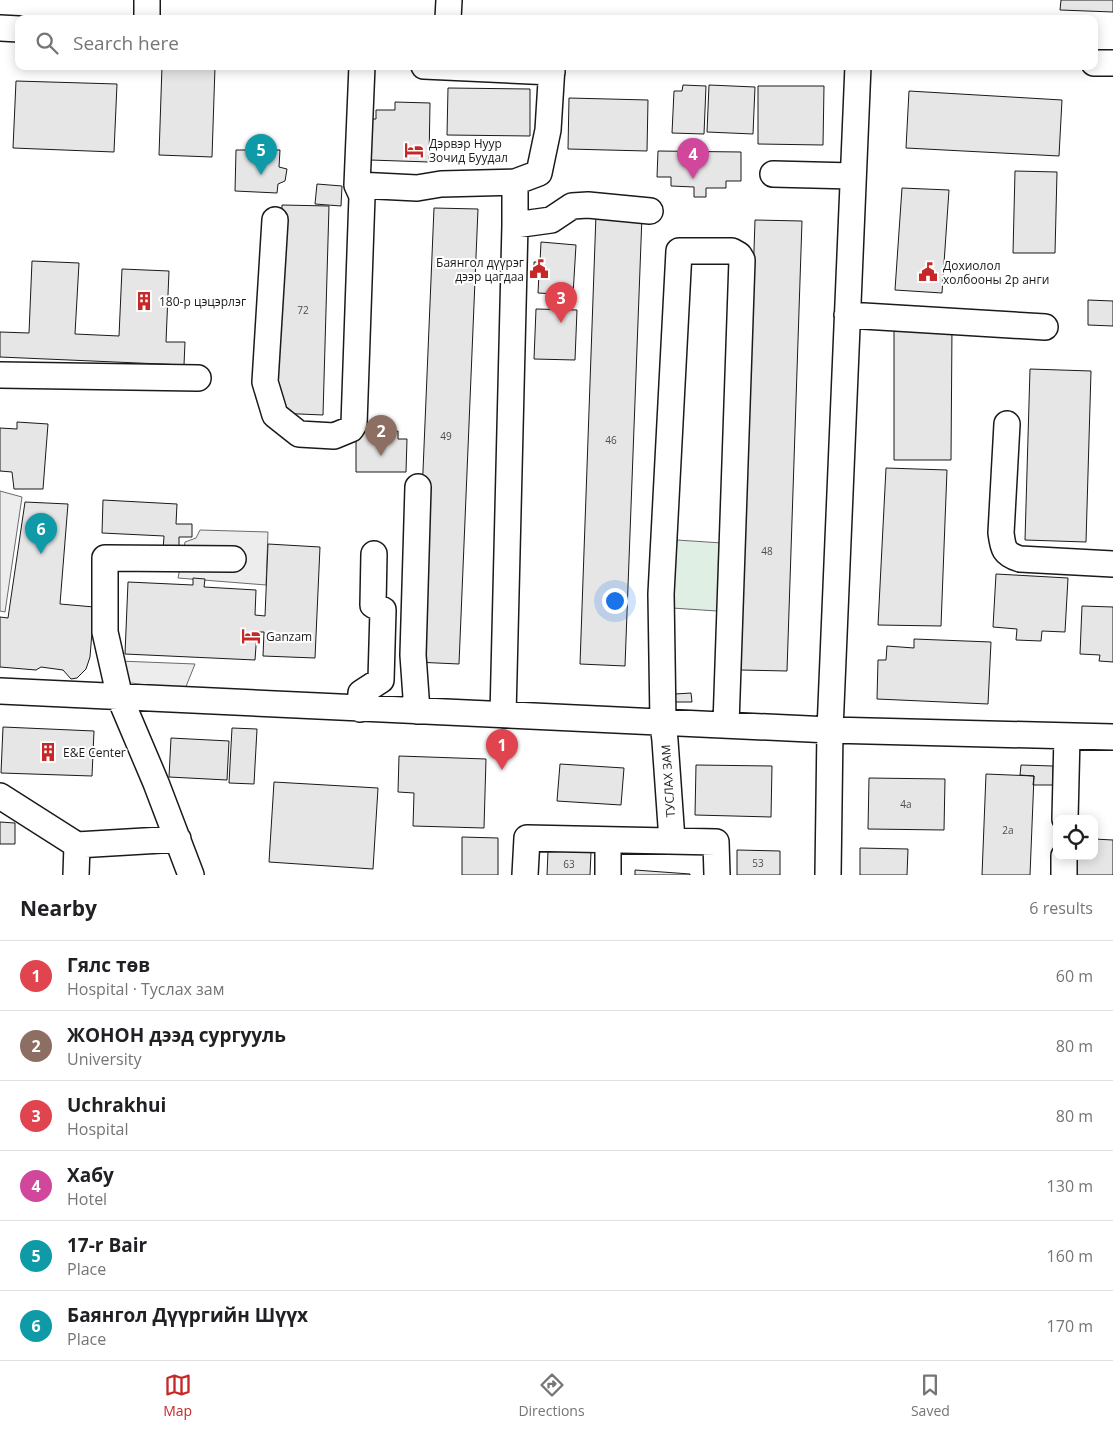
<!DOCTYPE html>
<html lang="en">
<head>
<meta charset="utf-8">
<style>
	:root { --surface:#fff; --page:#f2f2f2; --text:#202124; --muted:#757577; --line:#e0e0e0; --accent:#c62828 }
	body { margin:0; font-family:"Open Sans",sans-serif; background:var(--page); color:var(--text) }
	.controls { position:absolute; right:15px; bottom:15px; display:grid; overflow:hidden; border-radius:10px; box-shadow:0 2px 12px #0003 }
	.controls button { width:45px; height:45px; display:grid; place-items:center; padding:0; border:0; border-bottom:1px solid var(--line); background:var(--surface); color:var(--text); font:25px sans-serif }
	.you { position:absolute; left:614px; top:600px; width:18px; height:18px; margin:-12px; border:4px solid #fff; border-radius:50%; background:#1a73e8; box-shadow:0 0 0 8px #1a73e833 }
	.badge { display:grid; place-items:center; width:32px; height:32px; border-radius:50%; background:var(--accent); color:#fff; font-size:16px; font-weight:700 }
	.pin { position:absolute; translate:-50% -41px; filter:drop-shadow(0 1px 2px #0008) }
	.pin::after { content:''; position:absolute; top:26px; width:18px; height:15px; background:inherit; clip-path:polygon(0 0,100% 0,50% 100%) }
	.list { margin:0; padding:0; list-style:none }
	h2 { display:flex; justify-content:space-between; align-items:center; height:65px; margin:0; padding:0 20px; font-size:21px }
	h2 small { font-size:16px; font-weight:400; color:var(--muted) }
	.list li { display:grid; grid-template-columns:32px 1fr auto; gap:15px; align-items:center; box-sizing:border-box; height:70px; padding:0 20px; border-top:1px solid var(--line) }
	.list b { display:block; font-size:19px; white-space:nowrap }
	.list p { margin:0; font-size:16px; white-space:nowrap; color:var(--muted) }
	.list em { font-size:16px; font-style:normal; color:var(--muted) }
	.icon { flex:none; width:28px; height:28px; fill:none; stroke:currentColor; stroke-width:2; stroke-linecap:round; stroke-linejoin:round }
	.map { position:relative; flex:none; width:1113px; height:875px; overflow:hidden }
	.search { position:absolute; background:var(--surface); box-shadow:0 2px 12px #0003; left:15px; right:15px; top:15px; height:55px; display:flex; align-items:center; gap:12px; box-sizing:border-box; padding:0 18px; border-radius:10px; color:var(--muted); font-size:19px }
	.sheet { height:485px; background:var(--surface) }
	nav { display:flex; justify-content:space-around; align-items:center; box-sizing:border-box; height:70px; border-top:1px solid var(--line); background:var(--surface); font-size:14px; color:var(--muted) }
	nav a { display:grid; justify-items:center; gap:2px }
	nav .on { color:var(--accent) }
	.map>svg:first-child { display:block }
	.green { fill:#e0efe3; stroke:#6a6a6a }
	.parking { fill:#ededed; stroke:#6a6a6a }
	.building { fill:#e6e6e6; stroke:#1a1a1a }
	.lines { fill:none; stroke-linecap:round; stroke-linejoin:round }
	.minor-casing { stroke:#1a1a1a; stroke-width:28 }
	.minor { stroke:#fff; stroke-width:25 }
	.labels { text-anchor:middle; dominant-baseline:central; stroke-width:4; stroke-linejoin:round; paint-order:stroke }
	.number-label { font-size:10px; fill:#4d4d4d }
	.poi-label { font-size:12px; fill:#1a1a1a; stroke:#fff; text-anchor:start }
	.street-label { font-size:12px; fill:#1a1a1a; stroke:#fff }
</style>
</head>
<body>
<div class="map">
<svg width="1113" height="875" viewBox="0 0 1113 875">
	<rect width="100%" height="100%" fill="#fff"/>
	<path class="green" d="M 677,540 L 722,543 L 717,611 L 672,608 Z"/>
	<path class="parking" d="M 0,491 L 22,497 L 5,612 L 0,611 Z
		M 200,530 L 268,532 L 266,585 L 178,578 L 185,542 L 196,538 Z
		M 119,661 L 195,664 L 185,689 L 122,682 Z"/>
	<path class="building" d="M 1061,0 L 1113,0 L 1113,12 L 1060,10 Z
		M 162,66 L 215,67 L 212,157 L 159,155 Z
		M 16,81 L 117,84 L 114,152 L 13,148 Z
		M 683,85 L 706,86 L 704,134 L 672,133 L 674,91 L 682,91 Z
		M 709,85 L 755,87 L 753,134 L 707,132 Z
		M 758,86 L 824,86 L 823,145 L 758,144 Z
		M 448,88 L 530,89 L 530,136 L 447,135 Z
		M 909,91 L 1062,100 L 1059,156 L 906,148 Z
		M 569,98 L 648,100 L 647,151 L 568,149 Z
		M 395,102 L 430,103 L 429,162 L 370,160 L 371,119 L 376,119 L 376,110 L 395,110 Z
		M 236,150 L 280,150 L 279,167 L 287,169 L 285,181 L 278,184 L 277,193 L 235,191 Z
		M 658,151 L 741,152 L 741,181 L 726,181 L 726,188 L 706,188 L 706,197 L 694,197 L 694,187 L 671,186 L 671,177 L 657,177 Z
		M 1015,171 L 1057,172 L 1055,253 L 1013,253 Z
		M 317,184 L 342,186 L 341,206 L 315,204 Z
		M 902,188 L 949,190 L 942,293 L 895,290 Z
		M 282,205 L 329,206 L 323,415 L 276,413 Z
		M 434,208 L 478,209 L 459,664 L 415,662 Z
		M 596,214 L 642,216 L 625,666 L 580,664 Z
		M 755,220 L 802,221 L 787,671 L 740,670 Z
		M 541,242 L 576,245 L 573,295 L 538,293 L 539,273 L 534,273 L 534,262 L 540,262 Z
		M 32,261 L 79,263 L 75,334 L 119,336 L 122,269 L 169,271 L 166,342 L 185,342 L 184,365 L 0,357 L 0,332 L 29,333 Z
		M 1088,300 L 1113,301 L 1113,326 L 1088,325 Z
		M 536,309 L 577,310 L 575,360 L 534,359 Z
		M 894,327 L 952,327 L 951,460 L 894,460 Z
		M 1030,369 L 1091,371 L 1086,542 L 1025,540 Z
		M 17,422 L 48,424 L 43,489 L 14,489 L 12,472 L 0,471 L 0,428 L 17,429 Z
		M 356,431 L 398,431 L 398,439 L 407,439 L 406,472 L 356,472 Z
		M 886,468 L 947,470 L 941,626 L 878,625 Z
		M 103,500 L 177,504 L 176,524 L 192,524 L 192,537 L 179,537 L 179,552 L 163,551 L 164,536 L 102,533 Z
		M 25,502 L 68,504 L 60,604 L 94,607 L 90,657 L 86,669 L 77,678 L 71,679 L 63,670 L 41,667 L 36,670 L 0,667 L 0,617 L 8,618 Z
		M 268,544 L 320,547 L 315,658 L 263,656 L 264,632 L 257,632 L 255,660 L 125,654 L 128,582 L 193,585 L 193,578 L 205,579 L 204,587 L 256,590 L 255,615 L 265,616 Z
		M 996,574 L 1068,578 L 1065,632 L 1042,631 L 1041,641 L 1016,640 L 1017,629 L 993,627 Z
		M 1082,606 L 1113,607 L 1113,662 L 1099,661 L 1100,655 L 1080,654 Z
		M 914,639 L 991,642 L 988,704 L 877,699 L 878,660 L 886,660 L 887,646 L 914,648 Z
		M 691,693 L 692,702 L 674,702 L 675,694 Z
		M 3,727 L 94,731 L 92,776 L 1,773 Z
		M 232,728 L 257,729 L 254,784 L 229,783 Z
		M 171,738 L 229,741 L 227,780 L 169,777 Z
		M 399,756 L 486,759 L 484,828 L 413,826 L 414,793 L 398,792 Z
		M 560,764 L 624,768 L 621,805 L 557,801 Z
		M 696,765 L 772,766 L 771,817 L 695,815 Z
		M 1021,765 L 1053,766 L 1053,785 L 1033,785 L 1034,776 L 1020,775 Z
		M 986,774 L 1034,776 L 1030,875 L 982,875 Z
		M 869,778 L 945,779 L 944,830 L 868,829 Z
		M 274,782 L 378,788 L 373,869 L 269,862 Z
		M 0,822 L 15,823 L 15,844 L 0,844 Z
		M 462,837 L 498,838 L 498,875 L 462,875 Z
		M 1094,839 L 1113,840 L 1113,875 L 1076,875 L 1076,856 L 1094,856 Z
		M 860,848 L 908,849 L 907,875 L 860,875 Z
		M 737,850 L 780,851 L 780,875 L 737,875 Z
		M 548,851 L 591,852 L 590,875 L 547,875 Z
		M 635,870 L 690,874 L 690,875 L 635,875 Z"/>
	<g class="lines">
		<g class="minor-casing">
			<path id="minor" d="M 147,19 L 147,0
				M 448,19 L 449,0
				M 0,28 L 19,29
				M 1094,63 L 1113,63
				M 362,66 L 357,185 L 417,188 L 441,184 L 515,182 L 515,225 L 551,220 L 572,206 L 588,205 L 650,211
				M 424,66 L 552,72
				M 773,174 L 853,176
				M 515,182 L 539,173 L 548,130 L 552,66
				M 275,220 L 265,382 L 275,415 L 299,434 L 334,436 L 351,429 L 354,424 L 362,196 L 357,185
				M 847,315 L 1045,327
				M 0,375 L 198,378
				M 1007,424 L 1001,533 C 1003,549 1004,554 1020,559 L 1113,564
				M 0,691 L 830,730 L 1113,737
				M 360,709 L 361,693 L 381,680 L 383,610 L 373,605 L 374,554
				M 417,711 L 413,655 L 418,487
				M 503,715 L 515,225
				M 0,796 L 77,845 L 76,875
				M 1065,819 L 1067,736
				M 672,840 L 665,741 L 663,722 L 661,594 L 679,251 L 732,251 L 739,255 L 742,260 L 726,724
				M 77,845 L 178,839
				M 191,875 L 156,783 L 120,698 L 105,632 L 105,558 L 233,559
				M 525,875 L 527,838 L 716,842 L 717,875
				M 608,875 L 608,840
				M 828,875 L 830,730 L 858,66
				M 1064,875 L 1064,856"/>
		</g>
		<use href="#minor" class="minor"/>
	</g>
	<defs>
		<g id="hotel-bare" transform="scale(1.5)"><path d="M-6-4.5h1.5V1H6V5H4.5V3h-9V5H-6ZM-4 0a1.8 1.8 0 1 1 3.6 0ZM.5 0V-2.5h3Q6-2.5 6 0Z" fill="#c62828" stroke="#fff" stroke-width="2.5" paint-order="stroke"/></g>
		<g id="civic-bare" transform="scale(1.5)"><path d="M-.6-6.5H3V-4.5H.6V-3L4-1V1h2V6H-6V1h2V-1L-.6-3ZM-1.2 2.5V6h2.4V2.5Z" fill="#c62828" stroke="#fff" stroke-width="2.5" paint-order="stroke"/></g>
		<g id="building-bare" transform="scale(1.5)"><path d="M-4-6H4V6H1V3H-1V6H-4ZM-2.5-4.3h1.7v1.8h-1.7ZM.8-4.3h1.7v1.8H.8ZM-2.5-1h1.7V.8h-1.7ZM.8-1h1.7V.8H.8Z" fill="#c62828" stroke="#fff" stroke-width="2.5" paint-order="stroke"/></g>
	</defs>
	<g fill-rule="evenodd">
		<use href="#hotel-bare" x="414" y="150"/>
		<use href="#civic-bare" x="539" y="269"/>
		<use href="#civic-bare" x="928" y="272"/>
		<use href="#building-bare" x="144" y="301"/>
		<use href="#hotel-bare" x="251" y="636"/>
		<use href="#building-bare" x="48" y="752"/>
	</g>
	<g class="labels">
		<g class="number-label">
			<text x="303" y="310">72</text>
			<text x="446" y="436">49</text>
			<text x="611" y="440">46</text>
			<text x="767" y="551">48</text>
			<text x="906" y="804">4a</text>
			<text x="1008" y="830">2а</text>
			<text x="758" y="863">53</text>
			<text x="569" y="864">63</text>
		</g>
		<g class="poi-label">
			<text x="429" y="143">Дэрвэр Нуур<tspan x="429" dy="14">Зочид Буудал</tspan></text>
			<text x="524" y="262" text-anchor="end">Баянгол дүүрэг<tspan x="524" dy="14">дээр цагдаа</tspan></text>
			<text x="943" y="265">Дохиолол<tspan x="943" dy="14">холбооны 2р анги</tspan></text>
			<text x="159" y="301">180-р цэцэрлэг</text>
			<text x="266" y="636">Ganzam</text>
			<text x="63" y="752">E&amp;E Center</text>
		</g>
		<g class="street-label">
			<text transform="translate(668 781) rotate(-94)">ТУСЛАХ ЗАМ</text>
		</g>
	</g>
</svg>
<div class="controls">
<button><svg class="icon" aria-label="locate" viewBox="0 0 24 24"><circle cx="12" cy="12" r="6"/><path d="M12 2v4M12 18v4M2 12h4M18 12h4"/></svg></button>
</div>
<div class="you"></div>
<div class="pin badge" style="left:502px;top:770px;background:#e0444e">1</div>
<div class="pin badge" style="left:381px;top:456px;background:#8d6e63">2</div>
<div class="pin badge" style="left:561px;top:323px;background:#e0444e">3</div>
<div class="pin badge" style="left:693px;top:179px;background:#d1479c">4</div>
<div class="pin badge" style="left:261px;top:175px;background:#0f9aa8">5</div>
<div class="pin badge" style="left:41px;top:554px;background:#0f9aa8">6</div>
<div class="search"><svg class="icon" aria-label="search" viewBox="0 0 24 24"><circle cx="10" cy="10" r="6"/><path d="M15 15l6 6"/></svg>Search here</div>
</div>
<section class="sheet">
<h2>Nearby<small>6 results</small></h2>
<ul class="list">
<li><span class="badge" style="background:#e0444e">1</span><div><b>Гялс төв</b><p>Hospital · Туслах зам</p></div><em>60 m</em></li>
<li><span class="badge" style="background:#8d6e63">2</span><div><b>ЖОНОН дээд сургууль</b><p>University</p></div><em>80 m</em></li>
<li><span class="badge" style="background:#e0444e">3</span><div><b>Uchrakhui</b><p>Hospital</p></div><em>80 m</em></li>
<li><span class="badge" style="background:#d1479c">4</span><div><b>Хабу</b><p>Hotel</p></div><em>130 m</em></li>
<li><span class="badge" style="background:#0f9aa8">5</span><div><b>17-r Bair</b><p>Place</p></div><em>160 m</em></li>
<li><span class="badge" style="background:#0f9aa8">6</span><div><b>Баянгол Дүүргийн Шүүх</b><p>Place</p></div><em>170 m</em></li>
</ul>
</section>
<nav>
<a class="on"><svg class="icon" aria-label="map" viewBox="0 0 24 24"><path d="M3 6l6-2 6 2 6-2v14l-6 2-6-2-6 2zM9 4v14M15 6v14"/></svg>Map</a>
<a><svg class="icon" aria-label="directions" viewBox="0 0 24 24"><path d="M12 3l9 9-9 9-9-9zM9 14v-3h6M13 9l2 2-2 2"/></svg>Directions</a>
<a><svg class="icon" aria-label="saved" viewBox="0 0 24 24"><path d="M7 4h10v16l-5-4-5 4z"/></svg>Saved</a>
</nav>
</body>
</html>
